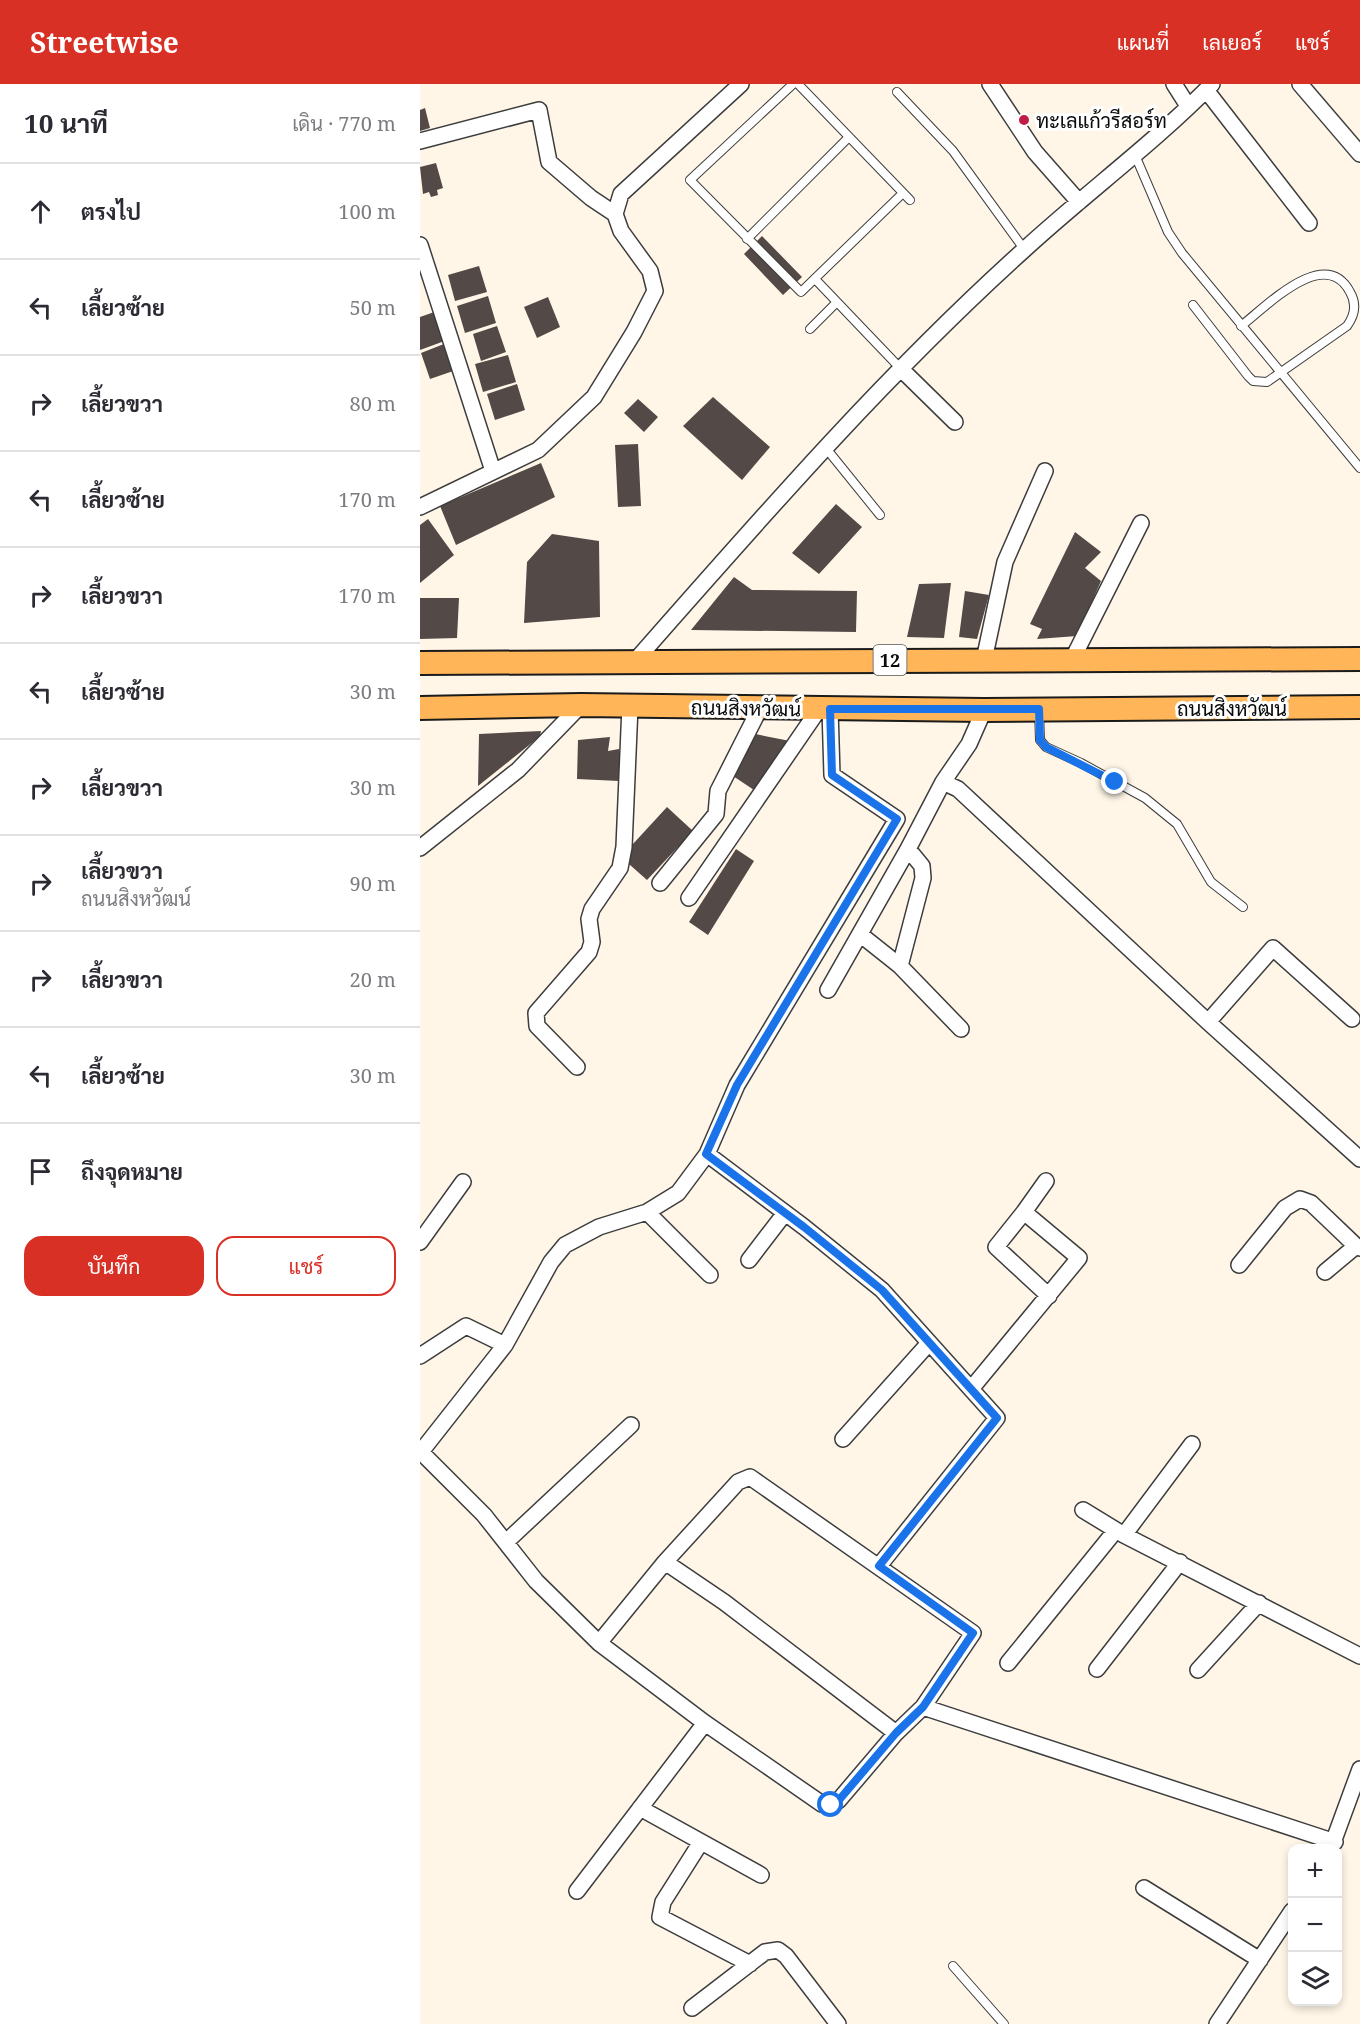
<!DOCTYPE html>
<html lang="th">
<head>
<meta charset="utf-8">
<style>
	:root { --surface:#fff; --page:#f2f2f3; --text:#2b2b33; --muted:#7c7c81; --line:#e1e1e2; --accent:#d93025 }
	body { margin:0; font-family:"Noto Serif",Sarabun,serif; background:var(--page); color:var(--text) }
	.controls { position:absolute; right:18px; bottom:18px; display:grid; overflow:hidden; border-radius:12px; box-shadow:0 3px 9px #0003 }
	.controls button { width:54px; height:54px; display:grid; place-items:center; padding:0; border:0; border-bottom:2px solid var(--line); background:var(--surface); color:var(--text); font:30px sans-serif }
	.stop { position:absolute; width:18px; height:18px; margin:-14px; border:4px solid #1a73e8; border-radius:50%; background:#fff }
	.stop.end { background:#1a73e8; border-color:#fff; box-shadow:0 2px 6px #0008 }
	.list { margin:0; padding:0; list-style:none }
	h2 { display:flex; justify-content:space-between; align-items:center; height:78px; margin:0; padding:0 24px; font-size:26px }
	h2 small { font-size:20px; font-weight:400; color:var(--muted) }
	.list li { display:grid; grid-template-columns:39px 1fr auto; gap:18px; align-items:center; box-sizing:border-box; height:96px; padding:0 24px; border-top:2px solid var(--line) }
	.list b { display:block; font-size:22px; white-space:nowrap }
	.list p { margin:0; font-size:20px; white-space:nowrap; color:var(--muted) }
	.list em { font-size:20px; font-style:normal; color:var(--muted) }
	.actions { display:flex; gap:12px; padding:18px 24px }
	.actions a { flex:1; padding:14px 0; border:2px solid var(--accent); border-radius:18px; text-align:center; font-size:21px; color:var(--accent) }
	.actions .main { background:var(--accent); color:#fff }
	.icon { flex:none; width:33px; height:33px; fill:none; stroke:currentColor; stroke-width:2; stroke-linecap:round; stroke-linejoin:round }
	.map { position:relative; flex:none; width:940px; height:1940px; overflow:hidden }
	header { display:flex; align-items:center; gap:36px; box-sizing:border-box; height:84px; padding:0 30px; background:var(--accent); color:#fff }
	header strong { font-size:28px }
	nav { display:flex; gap:33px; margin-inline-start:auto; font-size:21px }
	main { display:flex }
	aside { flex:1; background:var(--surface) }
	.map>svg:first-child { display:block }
	.building { fill:#534946 }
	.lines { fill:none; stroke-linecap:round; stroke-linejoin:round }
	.service-casing { stroke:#3d3d3d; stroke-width:10 }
	.minor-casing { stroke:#3d3d3d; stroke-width:18 }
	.primary-casing { stroke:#1b1b1b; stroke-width:26 }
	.service { stroke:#fff; stroke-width:8 }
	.minor { stroke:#fff; stroke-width:15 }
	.primary { stroke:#ffb558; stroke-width:22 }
	.route { stroke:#1a73e8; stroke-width:8 }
	.poi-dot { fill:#c01c45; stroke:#fff; stroke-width:2 }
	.labels { text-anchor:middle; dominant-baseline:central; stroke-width:6; stroke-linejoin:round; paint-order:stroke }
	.shield { fill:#fff; stroke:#545454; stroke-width:1.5 }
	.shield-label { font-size:18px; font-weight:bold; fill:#0a0a0a }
	.poi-label { font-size:20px; fill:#0a0a0a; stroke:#fff; text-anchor:start }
	.street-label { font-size:20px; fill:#0a0a0a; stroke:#fff }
</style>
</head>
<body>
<header>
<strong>Streetwise</strong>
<nav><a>แผนที่</a><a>เลเยอร์</a><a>แชร์</a></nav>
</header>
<main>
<aside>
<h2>10 นาที<small>เดิน · 770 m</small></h2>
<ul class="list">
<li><svg class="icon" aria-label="ahead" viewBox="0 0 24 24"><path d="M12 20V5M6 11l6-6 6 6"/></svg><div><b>ตรงไป</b></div><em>100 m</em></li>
<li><svg class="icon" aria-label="left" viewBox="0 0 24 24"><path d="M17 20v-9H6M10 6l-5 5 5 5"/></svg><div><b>เลี้ยวซ้าย</b></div><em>50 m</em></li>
<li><svg class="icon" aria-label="right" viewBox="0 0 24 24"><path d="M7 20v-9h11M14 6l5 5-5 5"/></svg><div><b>เลี้ยวขวา</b></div><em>80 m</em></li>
<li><svg class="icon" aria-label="left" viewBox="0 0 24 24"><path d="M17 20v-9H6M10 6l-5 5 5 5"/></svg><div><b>เลี้ยวซ้าย</b></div><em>170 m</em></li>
<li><svg class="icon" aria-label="right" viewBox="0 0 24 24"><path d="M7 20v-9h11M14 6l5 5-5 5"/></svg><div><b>เลี้ยวขวา</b></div><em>170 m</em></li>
<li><svg class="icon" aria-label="left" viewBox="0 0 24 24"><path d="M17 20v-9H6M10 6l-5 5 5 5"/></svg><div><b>เลี้ยวซ้าย</b></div><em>30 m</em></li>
<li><svg class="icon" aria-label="right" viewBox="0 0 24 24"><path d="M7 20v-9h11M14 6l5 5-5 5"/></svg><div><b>เลี้ยวขวา</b></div><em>30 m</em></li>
<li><svg class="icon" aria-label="right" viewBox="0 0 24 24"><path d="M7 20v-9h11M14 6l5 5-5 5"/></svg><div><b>เลี้ยวขวา</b><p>ถนนสิงหวัฒน์</p></div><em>90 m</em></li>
<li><svg class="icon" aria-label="right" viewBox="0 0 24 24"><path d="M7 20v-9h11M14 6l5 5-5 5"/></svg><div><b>เลี้ยวขวา</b></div><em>20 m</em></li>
<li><svg class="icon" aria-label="left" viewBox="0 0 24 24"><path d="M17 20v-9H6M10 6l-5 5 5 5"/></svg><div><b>เลี้ยวซ้าย</b></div><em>30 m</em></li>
<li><svg class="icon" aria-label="arrive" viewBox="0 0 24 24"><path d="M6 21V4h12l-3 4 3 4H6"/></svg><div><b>ถึงจุดหมาย</b></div></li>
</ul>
<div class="actions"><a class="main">บันทึก</a><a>แชร์</a></div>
</aside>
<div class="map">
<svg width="940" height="1940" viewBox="0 0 940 1940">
	<rect width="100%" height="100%" fill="#fff6e8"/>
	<path class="building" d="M 5,24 L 10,44 L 0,47 L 0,26 Z
		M 16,79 L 23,104 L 17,106 L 18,111 L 11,113 L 9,108 L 3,110 L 0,83 Z
		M 342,152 L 382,193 L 363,211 L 324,170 Z
		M 59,182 L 67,208 L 35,217 L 28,191 Z
		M 68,212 L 76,239 L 45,249 L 37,222 Z
		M 128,213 L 140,243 L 117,254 L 104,223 Z
		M 20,226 L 30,255 L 0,266 L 0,233 Z
		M 77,242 L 86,268 L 61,277 L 53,250 Z
		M 29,258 L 39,285 L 10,295 L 1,269 Z
		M 88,271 L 96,298 L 63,308 L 55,280 Z
		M 97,300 L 105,326 L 75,336 L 67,310 Z
		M 293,313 L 350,363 L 322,396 L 263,342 Z
		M 218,315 L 238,333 L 224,348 L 204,329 Z
		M 218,360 L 221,422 L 198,423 L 195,361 Z
		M 121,379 L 135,413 L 36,461 L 20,422 Z
		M 416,420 L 442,443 L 399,490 L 372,469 Z
		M 8,435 L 34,471 L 0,499 L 0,441 Z
		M 655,448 L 681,468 L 665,484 L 681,497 L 657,552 L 617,555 L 622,545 L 610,540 Z
		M 132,450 L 179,457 L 180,533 L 104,539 L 107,478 Z
		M 314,493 L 332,506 L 437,507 L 436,548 L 271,546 Z
		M 531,499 L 524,554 L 487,553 L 499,500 Z
		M 545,507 L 569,511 L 557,555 L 539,553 Z
		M 0,514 L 39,514 L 37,554 L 0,555 Z
		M 121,647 L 120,652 L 108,662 L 58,702 L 59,650 Z
		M 335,650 L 370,657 L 337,708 L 310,690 Z
		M 190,653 L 188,667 L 199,665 L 199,697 L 157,695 L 158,656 Z
		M 247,723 L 273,747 L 227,796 L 201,773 Z
		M 316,765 L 334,777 L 288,851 L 269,838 Z"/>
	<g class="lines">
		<g class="service-casing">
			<path id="service" d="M 373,0 L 270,96 L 381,208 L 483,109
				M 378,0 L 490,116
				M 477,8 L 533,67 L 604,165
				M 715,71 L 748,148 L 762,169 L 940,384
				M 327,155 L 428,54
				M 395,195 L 481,285
				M 773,221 L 828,292 L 833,297 L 847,298 L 927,242 C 935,231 937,220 930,208 C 905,161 847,222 821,242
				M 390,245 L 417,218
				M 405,363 L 460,431
				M 619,627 L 620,656 L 626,663 L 661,679 L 725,714 L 757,740 L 791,798 L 823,823
				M 533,1882 L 584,1940"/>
		</g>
		<g class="minor-casing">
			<path id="minor" d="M 570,0 L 615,68 L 659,118
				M 754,0 L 768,22
				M 880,0 L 940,70
				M 786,6 L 889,139
				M 0,57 L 119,26 L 129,78 L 171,114 L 195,130
				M 0,161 L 73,387
				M 481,285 L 535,338
				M 0,423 L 118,366 L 174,313 L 214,248 L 235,207 L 230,187 L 201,147 L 195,130 L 201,110 L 321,0
				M 564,576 L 585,478 L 625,387
				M 652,576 L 721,439
				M 215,577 C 340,435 464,292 605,165 C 666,109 734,59 792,0
				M 564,626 L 549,660 L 523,698 L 538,705 L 788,938 L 940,1075
				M 523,698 L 488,765 L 502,782 L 503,794 L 480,882 L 541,945
				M 0,764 L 98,686 L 161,621
				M 240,799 L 296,730 L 298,707 L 340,624
				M 269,814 L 399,625
				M 441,851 L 480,882
				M 408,906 L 488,765
				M 788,938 L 853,864 L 932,935
				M 157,983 L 117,942 L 116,929 L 169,868 L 172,858 L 169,835 L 172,825 L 200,784 L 204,763 L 210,622
				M 287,1070 L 384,1143 L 462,1206 L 577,1334 L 459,1482
				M 227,1128 L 290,1191
				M 604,1128 L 576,1163 L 629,1212
				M 0,1158 L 43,1098
				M 329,1176 L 365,1129
				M 819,1181 L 865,1124 L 880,1115 L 891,1119 L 936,1162
				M 905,1188 L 936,1162 L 940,1164
				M 0,1272 L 46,1242 L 85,1261
				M 551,1305 L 659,1174 L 604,1128 L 626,1097
				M 423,1355 L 509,1259
				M 1,1368 L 64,1431 L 116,1497 L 179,1559 L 285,1639 L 402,1720 L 411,1721 L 419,1716 L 476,1649 L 503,1623 L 915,1758
				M 0,1369 L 85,1261 L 131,1178 L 145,1161 L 179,1143 L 227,1128 L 258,1109 L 287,1070 L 317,1001 L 477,735 L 412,691 L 410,625
				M 663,1426 L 704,1451 L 940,1572
				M 704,1451 L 772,1360
				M 86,1458 L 211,1341
				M 245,1478 L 304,1518 L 476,1649
				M 179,1559 L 245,1478 L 318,1398 L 330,1393 L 553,1549 L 503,1623
				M 588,1579 L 696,1446
				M 677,1585 L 760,1478
				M 778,1586 L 839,1519
				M 220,1724 L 341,1791
				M 281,1758 L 243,1818 L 240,1833 L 330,1880
				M 911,1764 L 940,1685
				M 724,1804 L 840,1876
				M 157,1807 L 285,1639
				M 272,1924 L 345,1868 L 358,1866 L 366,1872 L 418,1940
				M 797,1940 L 872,1827"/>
		</g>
		<g class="primary-casing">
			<path id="primary" d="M 0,579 L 940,575
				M 0,624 L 161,621 L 564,626 L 940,623"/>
		</g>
		<use href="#service" class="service"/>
		<use href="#minor" class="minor"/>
		<use href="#primary" class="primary"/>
	</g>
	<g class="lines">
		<path class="route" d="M 411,1721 L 419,1716 L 476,1649 L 503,1623 L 553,1549 L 459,1482 L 577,1334 L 462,1206 L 384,1143 L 286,1070 L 317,1001 L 477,735 L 412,691 L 410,625 L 619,625 L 620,656 L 626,663 L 695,698"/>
	</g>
	<circle class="poi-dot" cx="604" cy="36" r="6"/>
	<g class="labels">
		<rect class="shield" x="453.5" y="561" width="33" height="30" rx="4.5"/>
		<g class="shield-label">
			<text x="470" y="576">12</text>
		</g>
		<g class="poi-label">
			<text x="616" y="36">ทะเลแก้วรีสอร์ท</text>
		</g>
		<g class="street-label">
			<text transform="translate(326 624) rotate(1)">ถนนสิงหวัฒน์</text>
			<text x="812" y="624">ถนนสิงหวัฒน์</text>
		</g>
	</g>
</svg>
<div class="controls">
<button>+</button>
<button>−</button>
<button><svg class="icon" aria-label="layers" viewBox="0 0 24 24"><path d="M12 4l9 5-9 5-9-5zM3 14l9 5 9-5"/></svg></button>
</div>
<div class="stop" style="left:411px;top:1721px"></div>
<div class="stop end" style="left:695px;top:698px"></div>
</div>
</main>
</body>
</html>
